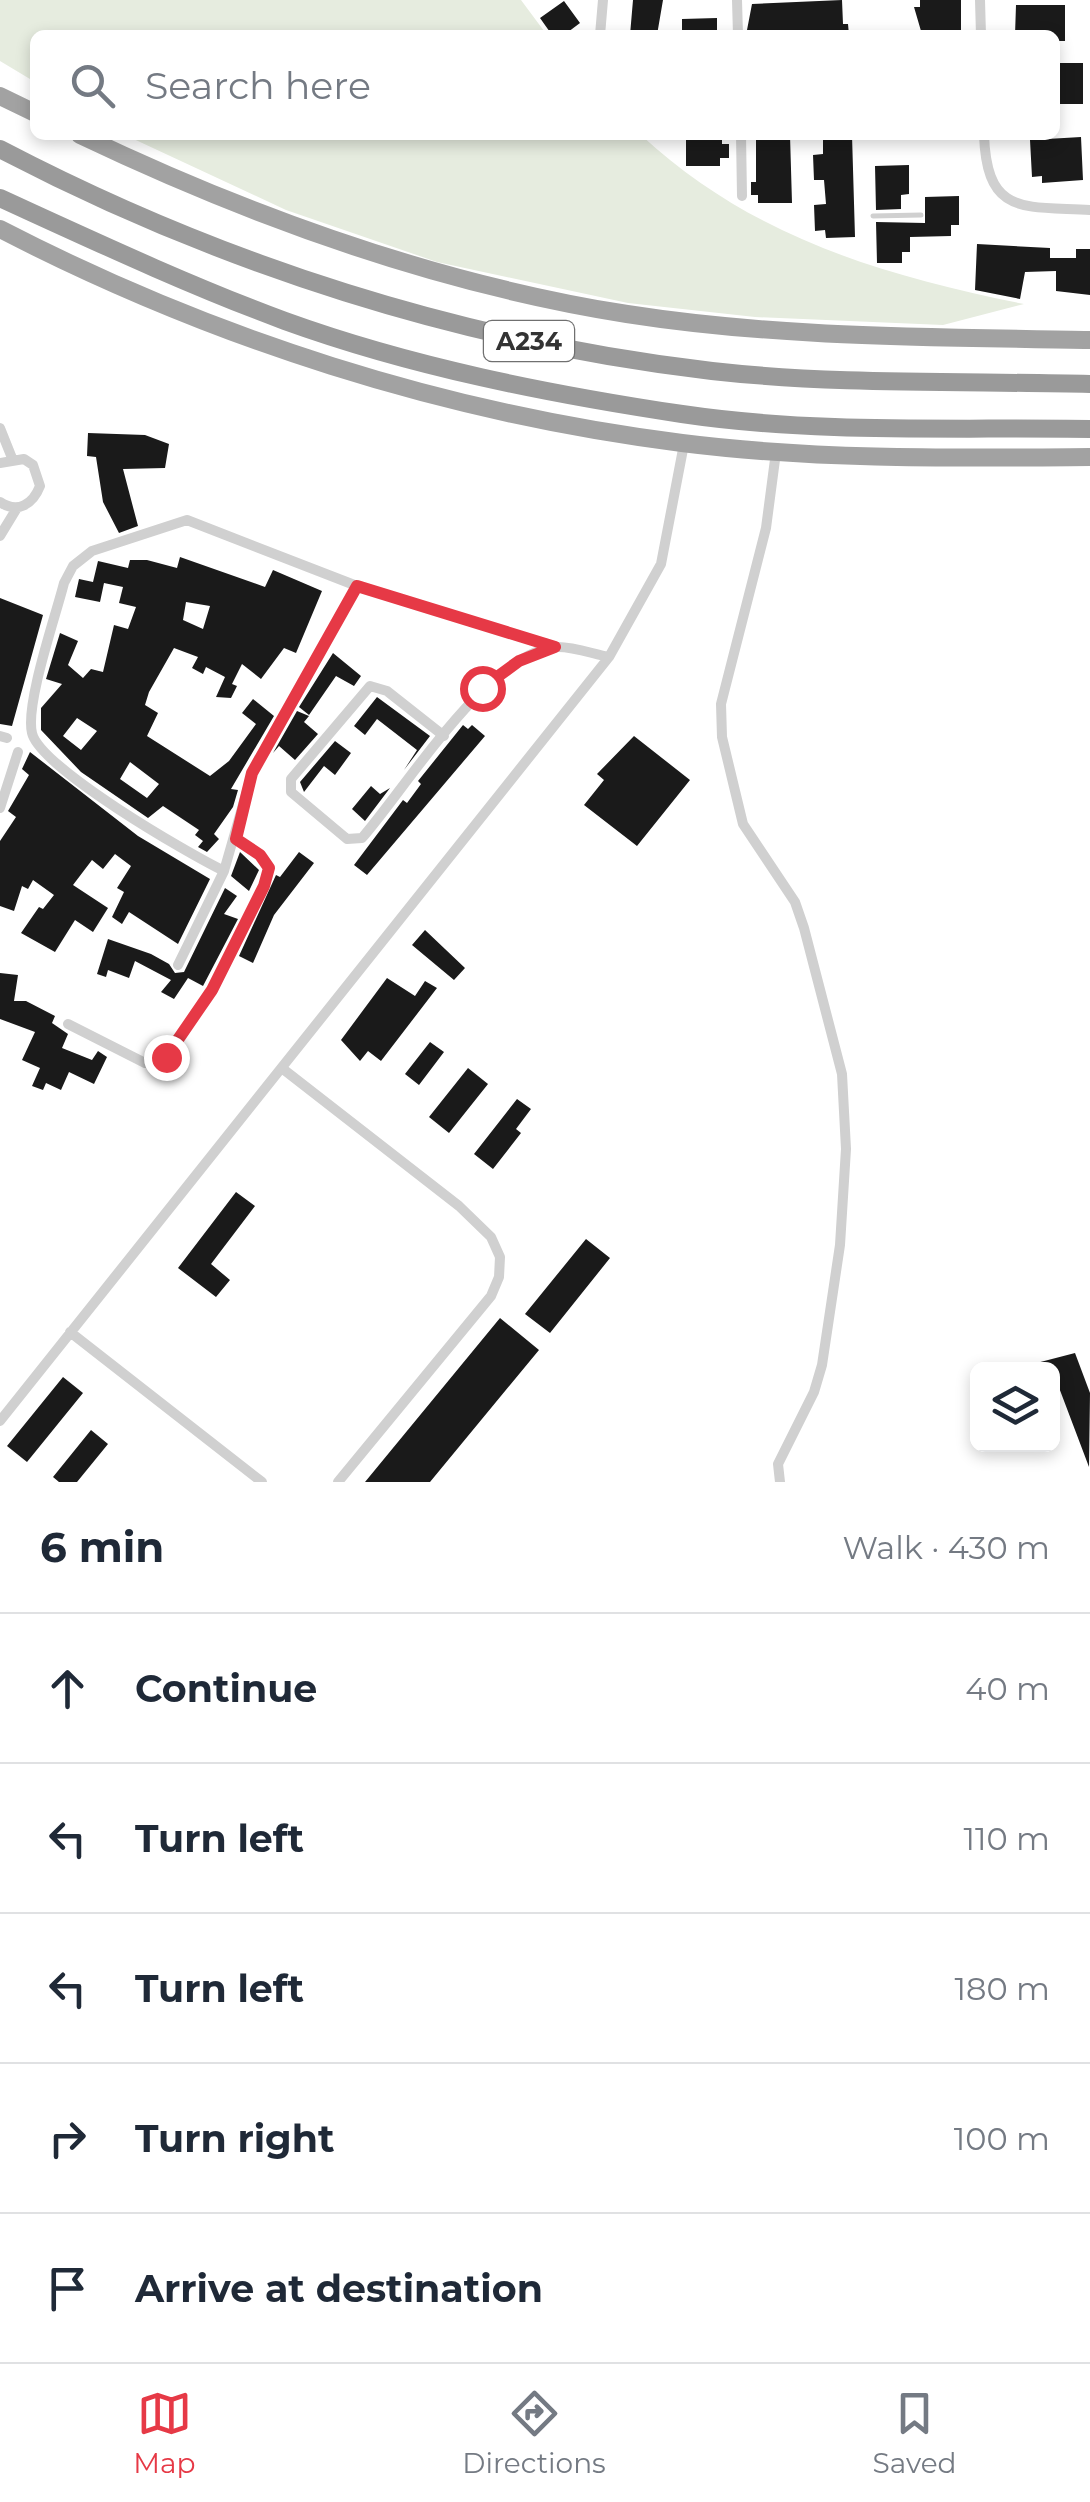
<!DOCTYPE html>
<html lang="en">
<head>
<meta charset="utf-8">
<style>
	:root { --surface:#fff; --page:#f2f2f3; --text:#1f2937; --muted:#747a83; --line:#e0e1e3; --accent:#e63946 }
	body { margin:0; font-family:Montserrat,sans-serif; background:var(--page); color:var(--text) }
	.controls { position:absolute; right:30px; bottom:30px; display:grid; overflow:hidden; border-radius:15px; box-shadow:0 5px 15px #0003 }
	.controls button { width:90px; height:90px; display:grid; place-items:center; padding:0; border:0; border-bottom:2px solid var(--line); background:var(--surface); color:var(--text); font:50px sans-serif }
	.stop { position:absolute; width:30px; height:30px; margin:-22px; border:8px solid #e63946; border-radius:50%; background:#fff }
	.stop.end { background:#e63946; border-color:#fff; box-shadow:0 2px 10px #0008 }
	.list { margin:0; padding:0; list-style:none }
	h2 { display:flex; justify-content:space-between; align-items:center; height:130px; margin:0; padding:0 40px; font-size:42px }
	h2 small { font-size:32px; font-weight:400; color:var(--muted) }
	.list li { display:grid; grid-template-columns:65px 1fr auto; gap:30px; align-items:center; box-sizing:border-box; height:150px; padding:0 40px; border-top:2px solid var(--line) }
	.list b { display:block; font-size:38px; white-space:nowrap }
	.list em { font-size:32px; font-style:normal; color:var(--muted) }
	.icon { flex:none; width:55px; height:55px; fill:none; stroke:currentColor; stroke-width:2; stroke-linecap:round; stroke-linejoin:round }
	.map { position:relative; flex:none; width:1090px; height:1482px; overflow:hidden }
	.search { position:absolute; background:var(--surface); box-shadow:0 5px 15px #0003; left:30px; right:30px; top:30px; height:110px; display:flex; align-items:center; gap:25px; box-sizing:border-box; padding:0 35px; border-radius:15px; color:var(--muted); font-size:38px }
	.sheet { height:880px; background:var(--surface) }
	nav { display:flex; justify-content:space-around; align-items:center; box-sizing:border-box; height:140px; border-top:2px solid var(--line); background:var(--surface); font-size:28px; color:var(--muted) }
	nav a { display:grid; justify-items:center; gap:5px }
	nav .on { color:var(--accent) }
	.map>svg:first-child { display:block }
	.green { fill:#e6ecdf }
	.building { fill:#1a1a1a; fill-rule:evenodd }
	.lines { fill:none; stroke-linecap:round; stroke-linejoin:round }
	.service { stroke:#d0d0d0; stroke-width:5 }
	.minor { stroke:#d0d0d0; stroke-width:10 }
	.trunk { stroke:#a2a2a2; stroke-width:18 }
	.motorway { stroke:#9a9a9a; stroke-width:18 }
	.route { stroke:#e63946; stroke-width:12 }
	.labels { text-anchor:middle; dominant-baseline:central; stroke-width:10; stroke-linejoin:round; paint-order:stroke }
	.shield { fill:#fff; stroke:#707070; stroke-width:2.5 }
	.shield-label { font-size:25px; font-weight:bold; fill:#333 }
</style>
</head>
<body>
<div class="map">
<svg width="1090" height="1482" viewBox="0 0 1090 1482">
	<rect width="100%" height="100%" fill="#fff"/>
	<path class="green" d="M 0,0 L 521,0 L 547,35 L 35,35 L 35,82 L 0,61 Z
		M 125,135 L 641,135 C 750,236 880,275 1024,304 L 943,325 L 755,317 L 628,303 L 437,262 L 286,210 Z"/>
	<path class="building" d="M 633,0 L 663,0 L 657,35 L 630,35 Z
		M 842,0 L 843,24 L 848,24 L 849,35 L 753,35 L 753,30 L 747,30 L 752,4 Z
		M 920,0 L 961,0 L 961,30 L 921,31 L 914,7 L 920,7 Z
		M 564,1 L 580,23 L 564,35 L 552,35 L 540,18 Z
		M 1016,5 L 1065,5 L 1065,41 L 1055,41 L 1055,35 L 1015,35 Z
		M 717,18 L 717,35 L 682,35 L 682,19 Z
		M 1055,63 L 1083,63 L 1083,104 L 1055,104 Z
		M 686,135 L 722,135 L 722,144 L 729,144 L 729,158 L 720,158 L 720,166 L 686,166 Z
		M 756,135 L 790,135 L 792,203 L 758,203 L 758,195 L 751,195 L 751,182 L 756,182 Z
		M 823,135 L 852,135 L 855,237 L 826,238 L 825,230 L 815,231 L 814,205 L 826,204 L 824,180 L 814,180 L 813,155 L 823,154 Z
		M 1081,137 L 1083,180 L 1042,183 L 1042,176 L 1032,177 L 1030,140 Z
		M 909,165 L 909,194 L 901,195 L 901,209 L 876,210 L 875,166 Z
		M 959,196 L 959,225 L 951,225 L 951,236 L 910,237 L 910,252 L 902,252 L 902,263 L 877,263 L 876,222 L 925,223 L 925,197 Z
		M 977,244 L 1050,248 L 1050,258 L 1076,258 L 1076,249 L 1090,249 L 1090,295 L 1056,291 L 1056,271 L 1025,272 L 1020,299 L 975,290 Z
		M 88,433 L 145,435 L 169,444 L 165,468 L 123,469 L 138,526 L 119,533 L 103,502 L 96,457 L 87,456 Z
		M 180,557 L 265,587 L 273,570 L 322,591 L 296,653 L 284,648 L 261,679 L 242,664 L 232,684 L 237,686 L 231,698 L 216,697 L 225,677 L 206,667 L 203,674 L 192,668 L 198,657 L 174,648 L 149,692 L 145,705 L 158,713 L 147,736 L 210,776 L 229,761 L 256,724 L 242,713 L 253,699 L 274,716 L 231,789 L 238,790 L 233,807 L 214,834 L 219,839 L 207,852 L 198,847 L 203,841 L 195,835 L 199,830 L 163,806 L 148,818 L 81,772 L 41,730 L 41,708 L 62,684 L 46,679 L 60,633 L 78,641 L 68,665 L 83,678 L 91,669 L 103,672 L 114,625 L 128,629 L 136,607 L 119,603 L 123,587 L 104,583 L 100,602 L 75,597 L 79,579 L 93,582 L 98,561 L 128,568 L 130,560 L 147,560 L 177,568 ZM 186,602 L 210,606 L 203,629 L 183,620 ZM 77,718 L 97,731 L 81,750 L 63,736 ZM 130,762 L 159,784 L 147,798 L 120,779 Z
		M 0,598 L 43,615 L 12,726 L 0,724 Z
		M 333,653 L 361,676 L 354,686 L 336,676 L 309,715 L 299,707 Z
		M 377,697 L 430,736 L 404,770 L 417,750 L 377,719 L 365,735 L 354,726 Z
		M 297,711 L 309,716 L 304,722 L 318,734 L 295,760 L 279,746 L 273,753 Z
		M 463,725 L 468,729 L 472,725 L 485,736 L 367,875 L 354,865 L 403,800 L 407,803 L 421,784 L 418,781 Z
		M 634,736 L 690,780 L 637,846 L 584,805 L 604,780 L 597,774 Z
		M 335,741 L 351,753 L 335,775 L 324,766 L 304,792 L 300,782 Z
		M 30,752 L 138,836 L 210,879 L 178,944 L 129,912 L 122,924 L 112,917 L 124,892 L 117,888 L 131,866 L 115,854 L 103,869 L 92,860 L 73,885 L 108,908 L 93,932 L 75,920 L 55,952 L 21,933 L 39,907 L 43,909 L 54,895 L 33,880 L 28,889 L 22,886 L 14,911 L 0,906 L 0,841 L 16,817 L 8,811 L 29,775 L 22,769 Z
		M 371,786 L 380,794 L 390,788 L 365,821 L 352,809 Z
		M 240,852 L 259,870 L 249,891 L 231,876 Z
		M 299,852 L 314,863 L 274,915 L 253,963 L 239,956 L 276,875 L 280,877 Z
		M 225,888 L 237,896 L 224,914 L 238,919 L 203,986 L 188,978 L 174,999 L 161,992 L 171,980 L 135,961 L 129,978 L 108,970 L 106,977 L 97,974 L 108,939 L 151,954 L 169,964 L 175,973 L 184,972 Z
		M 425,930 L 465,968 L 454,980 L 412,945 Z
		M 0,973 L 18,975 L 14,1001 L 26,1001 L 55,1016 L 52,1023 L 68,1034 L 62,1048 L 92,1060 L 98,1051 L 107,1057 L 94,1084 L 69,1072 L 61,1090 L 46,1083 L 43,1090 L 32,1086 L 40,1068 L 22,1060 L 35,1032 L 0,1019 Z
		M 387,978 L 415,996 L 425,981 L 437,988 L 381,1061 L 368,1051 L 360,1061 L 341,1040 Z
		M 430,1042 L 444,1052 L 419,1085 L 405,1074 Z
		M 468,1068 L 488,1084 L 449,1133 L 429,1117 Z
		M 517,1099 L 531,1109 L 516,1129 L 521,1133 L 493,1169 L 474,1154 Z
		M 236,1192 L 255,1206 L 211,1264 L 230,1280 L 216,1297 L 178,1268 Z
		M 586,1239 L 610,1258 L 550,1333 L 525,1314 Z
		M 500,1318 L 539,1350 L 430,1482 L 365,1482 Z
		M 1075,1353 L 1090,1393 L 1089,1467 L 1058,1385 L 1052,1386 L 1052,1370 L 1025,1370 L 1025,1366 Z
		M 63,1377 L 83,1393 L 27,1462 L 7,1446 Z
		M 91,1430 L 108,1444 L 77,1482 L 59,1482 L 53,1477 Z"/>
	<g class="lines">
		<path class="service" d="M 873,216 L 921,215"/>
		<path class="minor" d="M 737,0 L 738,35
			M 980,0 L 981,35
			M 600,35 L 603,0
			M 741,135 L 742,196
			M 984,135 C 987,216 1023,206 1090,210
			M 0,428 L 12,458
			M 776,452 L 766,528 L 721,704 L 722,737 L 743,824 L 795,902 L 804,928 L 842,1074 L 846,1149 L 840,1245 L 822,1365 L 814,1392 L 778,1464 L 780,1482
			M 0,463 L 24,459 L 33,465 L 40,486 C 33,504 18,514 0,502
			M 0,536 L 17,508
			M 0,736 L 7,738
			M 444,736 L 387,691 L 370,686 L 291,779 L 291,792 L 347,839 L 362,838 C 405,789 489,652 556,647 C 572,646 593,654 609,657
			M 0,808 L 18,752
			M 224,871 C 189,854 40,768 32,733 C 25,704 56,615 64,583 L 73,566 L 92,551 L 187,520 L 357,586 L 555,647
			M 178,965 L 224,871 L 252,773 L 357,586
			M 68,1024 L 145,1063 L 166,1057 L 212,990 L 264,886 L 269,868 L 260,855 L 236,839
			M 283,1069 L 459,1206 L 491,1237 L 500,1257 L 499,1277 L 491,1296 L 338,1482
			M 70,1332 L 262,1482
			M 0,1421 L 609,657 L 661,564 L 684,444"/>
		<path class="trunk" d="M 0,96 L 35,113
			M 80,135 C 254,218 437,284 627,314 C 780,338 936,337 1090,340
			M 0,229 C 213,339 444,413 682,443 C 817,460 954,458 1090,457"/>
		<path class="motorway" d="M 0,149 C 222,265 463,342 712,371 C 836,385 965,381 1090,384
			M 0,198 C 94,241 188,285 285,321 C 412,367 549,394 682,414 C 816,434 955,427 1090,429"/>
	</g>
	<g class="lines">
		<path class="route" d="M 166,1057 L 212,990 L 264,886 L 269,868 L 260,855 L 236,839 L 252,773 L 357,586 L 555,647 L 519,661 L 482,688"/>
	</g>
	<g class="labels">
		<rect class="shield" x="484" y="321" width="90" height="40" rx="8"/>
		<g class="shield-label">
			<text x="529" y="341">A234</text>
		</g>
	</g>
</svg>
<div class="controls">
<button><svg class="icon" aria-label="layers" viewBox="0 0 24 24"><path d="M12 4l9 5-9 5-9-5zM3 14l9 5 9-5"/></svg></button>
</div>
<div class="stop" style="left:482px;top:688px"></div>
<div class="stop end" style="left:166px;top:1057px"></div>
<div class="search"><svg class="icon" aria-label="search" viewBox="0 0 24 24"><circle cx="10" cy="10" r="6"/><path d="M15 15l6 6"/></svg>Search here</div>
</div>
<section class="sheet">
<h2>6 min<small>Walk · 430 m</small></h2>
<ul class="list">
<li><svg class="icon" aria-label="ahead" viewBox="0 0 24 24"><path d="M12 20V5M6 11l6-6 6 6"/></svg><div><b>Continue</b></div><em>40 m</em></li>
<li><svg class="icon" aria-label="left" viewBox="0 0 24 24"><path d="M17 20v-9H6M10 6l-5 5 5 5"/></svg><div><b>Turn left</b></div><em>110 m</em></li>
<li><svg class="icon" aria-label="left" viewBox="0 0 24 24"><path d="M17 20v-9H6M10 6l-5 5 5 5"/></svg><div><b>Turn left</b></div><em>180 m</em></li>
<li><svg class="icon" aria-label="right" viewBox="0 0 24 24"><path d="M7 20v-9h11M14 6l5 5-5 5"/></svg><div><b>Turn right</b></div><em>100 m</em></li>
<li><svg class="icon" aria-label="arrive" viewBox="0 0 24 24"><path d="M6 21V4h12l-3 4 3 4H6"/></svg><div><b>Arrive at destination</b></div></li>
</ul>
</section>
<nav>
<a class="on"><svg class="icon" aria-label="map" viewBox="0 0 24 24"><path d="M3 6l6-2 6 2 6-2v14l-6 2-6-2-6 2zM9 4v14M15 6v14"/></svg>Map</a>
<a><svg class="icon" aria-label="directions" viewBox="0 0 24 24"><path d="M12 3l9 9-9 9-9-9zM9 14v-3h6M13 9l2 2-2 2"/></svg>Directions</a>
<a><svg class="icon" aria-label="saved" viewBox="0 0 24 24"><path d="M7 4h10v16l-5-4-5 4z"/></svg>Saved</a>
</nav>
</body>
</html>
